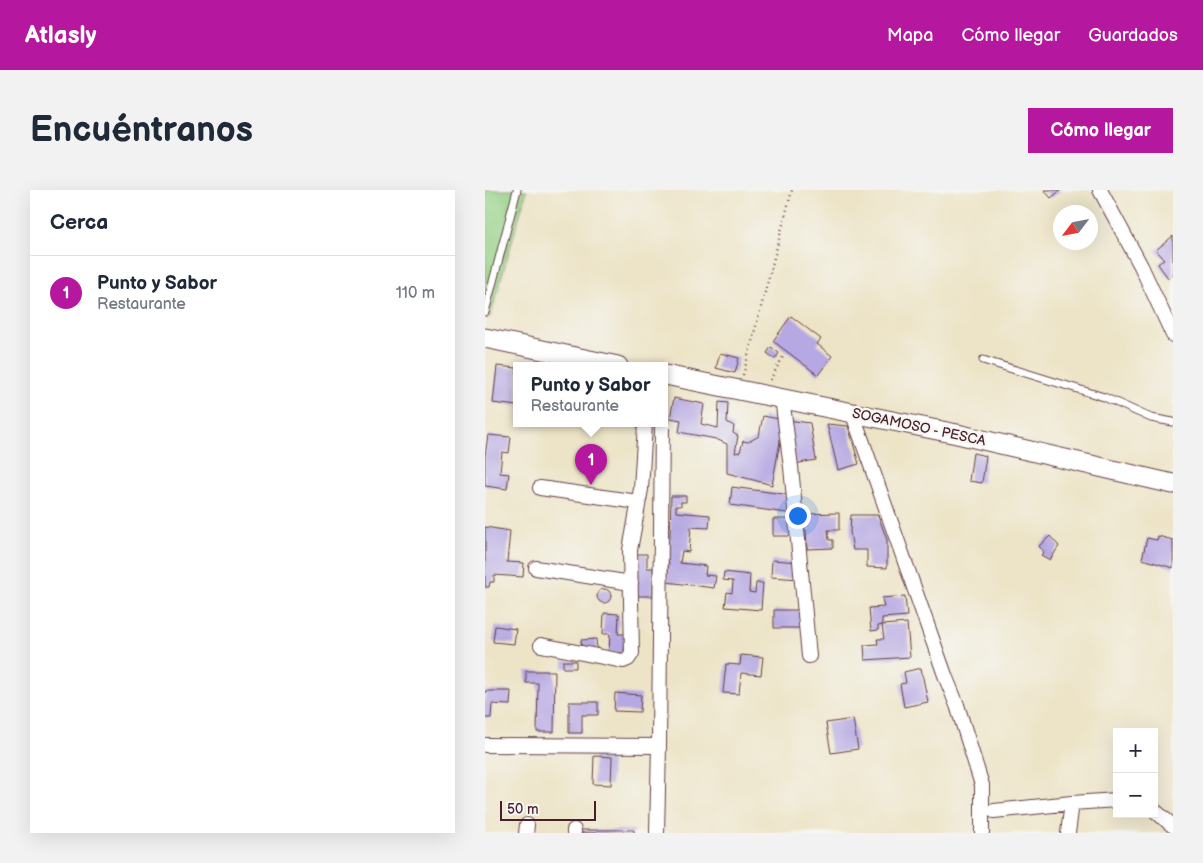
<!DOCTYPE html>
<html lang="es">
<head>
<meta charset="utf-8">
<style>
	:root { --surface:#fff; --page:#f2f2f3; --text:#1f2937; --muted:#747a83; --line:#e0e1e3; --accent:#b5179e }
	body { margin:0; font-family:"Balsamiq Sans",sans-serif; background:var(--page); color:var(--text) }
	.controls { position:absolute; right:15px; bottom:15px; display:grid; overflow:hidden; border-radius:0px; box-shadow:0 5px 20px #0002 }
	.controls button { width:45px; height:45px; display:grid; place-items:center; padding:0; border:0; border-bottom:1px solid var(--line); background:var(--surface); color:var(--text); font:25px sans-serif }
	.compass { position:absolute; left:568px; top:15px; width:45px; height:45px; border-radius:50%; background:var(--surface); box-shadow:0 5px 20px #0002; rotate:238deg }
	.scale { position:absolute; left:15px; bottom:12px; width:96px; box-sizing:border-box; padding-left:5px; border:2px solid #4a1f2b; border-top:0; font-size:14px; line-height:18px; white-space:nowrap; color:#4a1f2b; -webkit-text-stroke:4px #f6f6f2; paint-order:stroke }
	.you { position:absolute; left:312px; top:325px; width:18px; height:18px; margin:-12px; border:4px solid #fff; border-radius:50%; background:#1a73e8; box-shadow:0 0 0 8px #1a73e833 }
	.badge { display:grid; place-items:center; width:32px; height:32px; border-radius:50%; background:var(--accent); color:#fff; font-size:16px; font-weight:700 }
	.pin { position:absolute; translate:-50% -41px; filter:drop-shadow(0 1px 2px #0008) }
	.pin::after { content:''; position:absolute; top:26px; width:18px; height:15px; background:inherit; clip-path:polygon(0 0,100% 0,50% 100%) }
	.popup { position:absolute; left:28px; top:172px; width:155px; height:65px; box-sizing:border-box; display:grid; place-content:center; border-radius:0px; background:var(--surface); filter:drop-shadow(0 1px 4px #0005); font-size:16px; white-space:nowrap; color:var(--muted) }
	.popup b { font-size:19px; color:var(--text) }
	.popup::after { content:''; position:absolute; left:50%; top:100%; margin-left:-10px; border:10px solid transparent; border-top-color:var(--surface) }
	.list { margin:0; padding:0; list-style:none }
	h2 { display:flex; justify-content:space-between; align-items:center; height:65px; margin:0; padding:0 20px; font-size:21px }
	h2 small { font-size:16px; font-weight:400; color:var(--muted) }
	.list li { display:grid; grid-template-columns:32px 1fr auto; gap:15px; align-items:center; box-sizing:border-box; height:75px; padding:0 20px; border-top:1px solid var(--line) }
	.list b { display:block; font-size:19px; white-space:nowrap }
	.list p { margin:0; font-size:16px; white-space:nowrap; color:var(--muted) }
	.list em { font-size:16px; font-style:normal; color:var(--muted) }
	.map { position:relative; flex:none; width:688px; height:643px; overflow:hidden; border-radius:0px }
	header { display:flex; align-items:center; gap:30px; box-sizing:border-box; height:70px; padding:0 25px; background:var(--accent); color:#fff }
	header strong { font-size:24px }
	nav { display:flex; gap:28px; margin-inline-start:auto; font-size:18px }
	.intro { display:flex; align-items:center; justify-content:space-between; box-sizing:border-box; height:120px; padding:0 30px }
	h1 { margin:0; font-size:35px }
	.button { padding:12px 22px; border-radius:0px; background:var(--accent); color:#fff; font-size:18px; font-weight:700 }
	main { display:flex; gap:30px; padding:0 30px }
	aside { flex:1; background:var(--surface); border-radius:0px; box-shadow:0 5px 20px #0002 }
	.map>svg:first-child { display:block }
	.green { fill:#95d085; stroke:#707858 }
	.building { fill:#b6a8e2 }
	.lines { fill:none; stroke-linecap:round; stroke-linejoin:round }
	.service-casing { stroke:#623d42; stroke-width:9 }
	.minor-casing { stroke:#623d42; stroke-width:16 }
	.secondary-casing { stroke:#623d42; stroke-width:21 }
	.path { stroke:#623d42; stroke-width:2.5; stroke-dasharray:1 4; stroke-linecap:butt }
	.service { stroke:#fff; stroke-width:7 }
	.minor { stroke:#fff; stroke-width:14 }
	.secondary { stroke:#fff; stroke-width:19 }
	.labels { text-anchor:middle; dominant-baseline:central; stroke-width:4.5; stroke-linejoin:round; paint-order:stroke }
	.street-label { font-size:14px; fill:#4a1f2b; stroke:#f6f6f2 }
</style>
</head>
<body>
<header>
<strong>Atlasly</strong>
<nav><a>Mapa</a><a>Cómo llegar</a><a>Guardados</a></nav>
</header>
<div class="intro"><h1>Encuéntranos</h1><a class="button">Cómo llegar</a></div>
<main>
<aside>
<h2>Cerca<small></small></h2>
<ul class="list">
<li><span class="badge">1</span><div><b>Punto y Sabor</b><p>Restaurante</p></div><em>110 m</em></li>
</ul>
</aside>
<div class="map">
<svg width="688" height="643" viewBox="0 0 688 643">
	<rect width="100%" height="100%" fill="#f6f6f2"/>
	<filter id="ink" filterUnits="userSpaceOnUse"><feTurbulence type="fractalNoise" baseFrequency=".02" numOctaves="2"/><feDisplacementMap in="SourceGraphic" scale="10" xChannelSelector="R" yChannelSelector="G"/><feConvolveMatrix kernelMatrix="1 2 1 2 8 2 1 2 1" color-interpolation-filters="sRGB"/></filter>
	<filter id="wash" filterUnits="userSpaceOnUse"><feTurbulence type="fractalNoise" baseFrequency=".0096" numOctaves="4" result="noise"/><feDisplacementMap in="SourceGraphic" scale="20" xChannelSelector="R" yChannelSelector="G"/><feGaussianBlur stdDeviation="1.12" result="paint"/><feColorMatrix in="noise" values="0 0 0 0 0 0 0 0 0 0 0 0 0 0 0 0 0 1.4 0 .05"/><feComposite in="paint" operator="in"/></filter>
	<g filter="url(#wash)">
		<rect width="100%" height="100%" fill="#ede4c7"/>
		<path class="green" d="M 0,0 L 42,0 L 5,127 L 0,125 Z"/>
		<g id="blocks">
			<path class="building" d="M 559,0 L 576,0 L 566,8 Z
				M 688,46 L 688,85 L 683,88 L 673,74 L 679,69 L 671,60 Z
				M 306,126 L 336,149 L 332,154 L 347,166 L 333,185 L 288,151 Z
				M 286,157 L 294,163 L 290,169 L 282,163 Z
				M 235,163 L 254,168 L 250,183 L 231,178 Z
				M 12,176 L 32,178 L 32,216 L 8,213 Z
				M 189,208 L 219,214 L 216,234 L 233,238 L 234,212 L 243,213 L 242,232 L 249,236 L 248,243 L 253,246 L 250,263 L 255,262 L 258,251 L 263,252 L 274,246 L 278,226 L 299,230 L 287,295 L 242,283 L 242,254 L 231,249 L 194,242 L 196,230 L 185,228 Z
				M 302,230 L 325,233 L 331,270 L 309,274 Z
				M 342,234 L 363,236 L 374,274 L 353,280 Z
				M 3,245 L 26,247 L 24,263 L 17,262 L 15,283 L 24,284 L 22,299 L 0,296 L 0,266 Z
				M 488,263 L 501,266 L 497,293 L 484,291 Z
				M 247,297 L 306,305 L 309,324 L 245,315 Z
				M 186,306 L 201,306 L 201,312 L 196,312 L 196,316 L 191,316 L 191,322 L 225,325 L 224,338 L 206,337 L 204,362 L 197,361 L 195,373 L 221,376 L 220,385 L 231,386 L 229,398 L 182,392 L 184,372 L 179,371 L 182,348 L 185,348 Z
				M 354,323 L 354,340 L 343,340 L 344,350 L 348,350 L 348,358 L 322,359 L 321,340 L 318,340 L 318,324 Z
				M 366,325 L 393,325 L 402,350 L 402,378 L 382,377 L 382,360 L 368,360 L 365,342 Z
				M 288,329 L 308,329 L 308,346 L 288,346 Z
				M 0,337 L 25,341 L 22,372 L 39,373 L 38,387 L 9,385 L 9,392 L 5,392 L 4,397 L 0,397 Z
				M 565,346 L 574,356 L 565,370 L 556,365 L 559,362 L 554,356 Z
				M 673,346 L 688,350 L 688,378 L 657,369 L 662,348 L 672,350 Z
				M 150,364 L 162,364 L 162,378 L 168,378 L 168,406 L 150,406 Z
				M 287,370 L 315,372 L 314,389 L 286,387 Z
				M 239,382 L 265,385 L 264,402 L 270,403 L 271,393 L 278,393 L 276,420 L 240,417 L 242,402 L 247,403 L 248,391 L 238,390 Z
				M112 406a7 7 0 1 1 14 0a7 7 0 1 1-14 0Z
				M 420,406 L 422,426 L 397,428 L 397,435 L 422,433 L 425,467 L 380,470 L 379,455 L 393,454 L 392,449 L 399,449 L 397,435 L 393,436 L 393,440 L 386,441 L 384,418 L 399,417 L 397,408 Z
				M 289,420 L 316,420 L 315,438 L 289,438 Z
				M 119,423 L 134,424 L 133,444 L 140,444 L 139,463 L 124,462 L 125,444 L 118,444 Z
				M 10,436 L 31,439 L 29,454 L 8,452 Z
				M 111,449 L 112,460 L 97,460 L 96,450 Z
				M 256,465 L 278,467 L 276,485 L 256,483 L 254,504 L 238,503 L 241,474 L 255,475 Z
				M 78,471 L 91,471 L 91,478 L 78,478 Z
				M 436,478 L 443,512 L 419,517 L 415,494 L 421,493 L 419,482 Z
				M 41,481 L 70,481 L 69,542 L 52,542 L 53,493 L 41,493 Z
				M 0,501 L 26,501 L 25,515 L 7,514 L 6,528 L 0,528 Z
				M 130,503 L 156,505 L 155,522 L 129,521 Z
				M 84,512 L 113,512 L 113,525 L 97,525 L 97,543 L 84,543 Z
				M 368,529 L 373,559 L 346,563 L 341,533 Z
				M 109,566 L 127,567 L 126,595 L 108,594 Z
				M 95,640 L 149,640 L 149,643 L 95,643 Z"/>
		</g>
	</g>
	<g filter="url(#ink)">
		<use href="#blocks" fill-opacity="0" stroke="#623d42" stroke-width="1"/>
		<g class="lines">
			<g class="service-casing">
				<path id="service" d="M 0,122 L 32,0
					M 498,170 L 619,207 L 666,228 L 688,232"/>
			</g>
			<g class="minor-casing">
				<path id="minor" d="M 615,0 L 656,76 L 688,145
					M 297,208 L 306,277 L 324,466
					M 367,222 L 461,488 L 472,515 L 497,595 L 497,643
					M 55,298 L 153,312
					M 51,378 L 146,393
					M 56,455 L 138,471 L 143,469 L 147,463 L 145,360 L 156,299 L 160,234
					M 0,555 L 174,556
					M 669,620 L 688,636
					M 509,621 L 587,613
					M 41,643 L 42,635
					M 89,643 L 89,640
					M 172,643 L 174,556 L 177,234
					M 583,643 L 587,613 L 632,610"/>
			</g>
			<g class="secondary-casing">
				<path id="secondary" d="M 0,148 L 133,176
					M 180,185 L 472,244 L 688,294"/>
			</g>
			<path class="path" d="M 258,185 L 307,0
				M 285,190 L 299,165"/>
			<use href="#service" class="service"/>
			<use href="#minor" class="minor"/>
			<use href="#secondary" class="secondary"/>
		</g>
	</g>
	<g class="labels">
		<g class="street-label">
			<text transform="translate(434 237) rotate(12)">SOGAMOSO - PESCA</text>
		</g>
	</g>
</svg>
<div class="controls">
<button>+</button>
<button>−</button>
</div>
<svg class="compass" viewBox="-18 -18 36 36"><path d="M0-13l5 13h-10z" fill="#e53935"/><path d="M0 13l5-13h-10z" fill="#747a83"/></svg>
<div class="scale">50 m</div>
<div class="you"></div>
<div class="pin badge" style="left:106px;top:295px">1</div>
<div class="popup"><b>Punto y Sabor</b>Restaurante</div>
</div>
</main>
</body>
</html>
